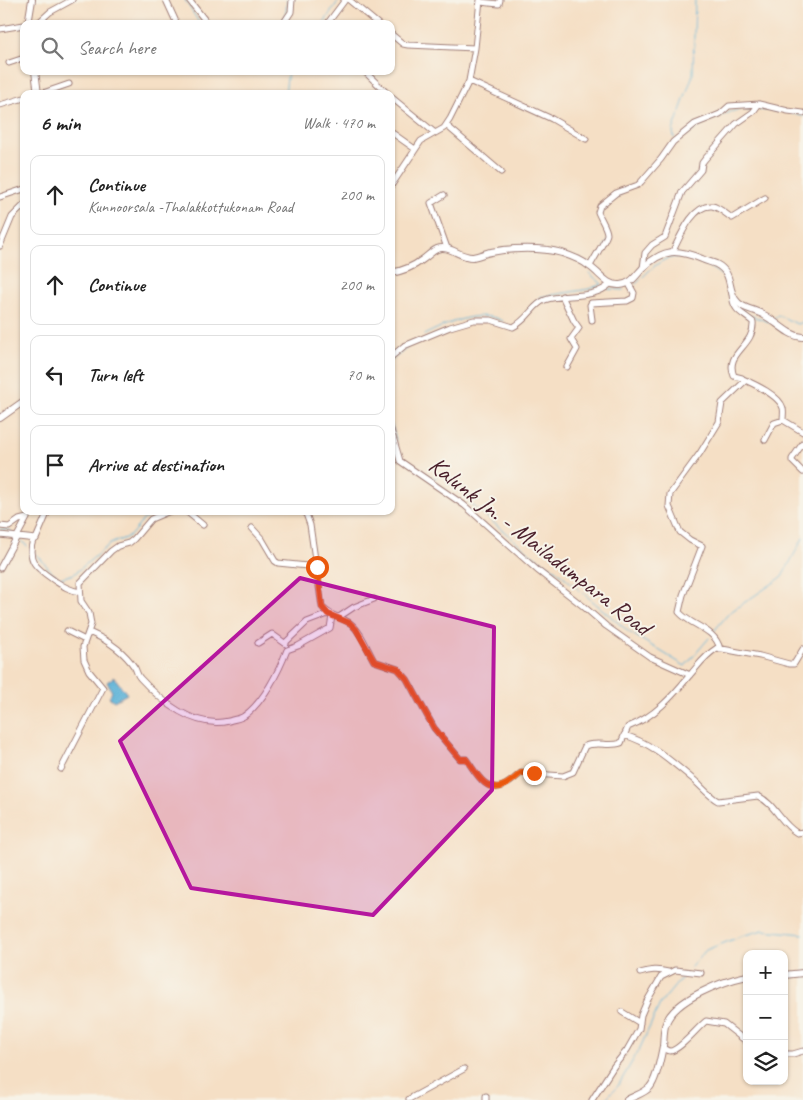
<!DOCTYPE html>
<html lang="en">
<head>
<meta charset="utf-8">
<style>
	:root { --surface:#fff; --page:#f2f2f2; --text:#222; --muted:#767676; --line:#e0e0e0 }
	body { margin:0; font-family:Caveat,sans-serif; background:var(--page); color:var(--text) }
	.controls { position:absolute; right:15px; bottom:15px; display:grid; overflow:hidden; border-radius:10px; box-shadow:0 1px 4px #0004 }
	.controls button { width:45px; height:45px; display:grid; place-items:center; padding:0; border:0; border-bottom:1px solid var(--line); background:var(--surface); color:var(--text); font:25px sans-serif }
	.stop { position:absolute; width:15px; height:15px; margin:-11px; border:4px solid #ea580c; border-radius:50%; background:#fff }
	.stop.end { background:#ea580c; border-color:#fff; box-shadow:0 1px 5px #0008 }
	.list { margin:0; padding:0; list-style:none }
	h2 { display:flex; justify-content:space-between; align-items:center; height:65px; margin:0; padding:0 20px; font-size:21px }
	h2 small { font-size:16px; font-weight:400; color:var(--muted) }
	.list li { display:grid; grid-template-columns:32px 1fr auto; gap:15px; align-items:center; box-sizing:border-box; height:80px; margin:0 10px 10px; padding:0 10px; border:1px solid var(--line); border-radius:10px }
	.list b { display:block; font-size:19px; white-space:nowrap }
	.list p { margin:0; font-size:16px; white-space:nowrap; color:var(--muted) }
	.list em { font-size:16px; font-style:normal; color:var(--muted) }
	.icon { flex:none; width:28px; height:28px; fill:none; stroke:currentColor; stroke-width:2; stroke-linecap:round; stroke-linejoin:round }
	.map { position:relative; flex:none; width:803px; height:1100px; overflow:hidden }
	.search { position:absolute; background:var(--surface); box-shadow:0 1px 4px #0004; left:20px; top:20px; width:375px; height:55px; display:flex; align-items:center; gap:12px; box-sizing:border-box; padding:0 18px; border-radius:10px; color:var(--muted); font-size:19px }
	.panel { position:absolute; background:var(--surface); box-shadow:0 1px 4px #0004; left:20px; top:90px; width:375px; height:425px; border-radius:10px }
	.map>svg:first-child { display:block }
	.water { fill:#5ab1d7; stroke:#526881 }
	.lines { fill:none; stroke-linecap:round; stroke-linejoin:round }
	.stream { stroke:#5ab1d7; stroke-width:1 }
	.minor-casing { stroke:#a07f78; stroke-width:7 }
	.major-casing { stroke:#a07f78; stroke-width:8 }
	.minor { stroke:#fff; stroke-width:5 }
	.major { stroke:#fff; stroke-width:6 }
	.route { stroke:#ea580c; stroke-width:6 }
	.marked { fill:#b5179e; fill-opacity:0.2; stroke:#b5179e; stroke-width:4; stroke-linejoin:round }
	.labels { text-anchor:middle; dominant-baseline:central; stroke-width:4; stroke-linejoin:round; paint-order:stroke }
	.street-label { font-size:25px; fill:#4a1f2b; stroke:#f7f3e8 }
</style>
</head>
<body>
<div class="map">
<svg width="803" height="1100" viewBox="0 0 803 1100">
	<rect width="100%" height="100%" fill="#f7f3e8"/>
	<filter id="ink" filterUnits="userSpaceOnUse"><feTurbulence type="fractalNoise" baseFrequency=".02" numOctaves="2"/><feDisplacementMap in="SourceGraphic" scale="10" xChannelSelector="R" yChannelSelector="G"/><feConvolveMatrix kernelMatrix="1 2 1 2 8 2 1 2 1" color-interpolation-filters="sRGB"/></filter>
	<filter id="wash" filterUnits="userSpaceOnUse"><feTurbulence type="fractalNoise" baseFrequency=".0096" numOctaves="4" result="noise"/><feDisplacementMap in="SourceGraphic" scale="20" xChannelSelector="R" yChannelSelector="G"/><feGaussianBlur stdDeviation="1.12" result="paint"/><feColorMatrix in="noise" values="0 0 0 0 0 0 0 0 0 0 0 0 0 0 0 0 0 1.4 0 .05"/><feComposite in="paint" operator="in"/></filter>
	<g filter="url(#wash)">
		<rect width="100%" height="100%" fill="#f5dfc5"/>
		<path class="water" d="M 114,677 L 127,694 L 114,701 L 109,697 L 112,692 L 107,682 Z"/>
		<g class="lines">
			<path class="stream" d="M 185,0 L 200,24
				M 279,24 L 286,13 L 287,0
				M 323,24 L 339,0
				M 285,94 L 288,71
				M 759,110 L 778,111
				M 792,114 L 803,116
				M 710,120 C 729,115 729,108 751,110
				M 685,136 L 707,122
				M 674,138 L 673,131 L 693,74 L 695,0
				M 602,215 L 602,211 L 622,193
				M 604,247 L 609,240 L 608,230
				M 636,284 C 642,278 649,270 656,265 C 678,247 707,263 726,279 L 727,289 L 730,297
				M 608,289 L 623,290
				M 391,299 L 391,306
				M 531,308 L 540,297 L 589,289 L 602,284 L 589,273
				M 741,309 L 748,315 L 770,322
				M 773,319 L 778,315 L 797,324 L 803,322
				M 424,335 C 446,324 479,308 503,321
				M 391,361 L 408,347
				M 391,423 L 396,440
				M 401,455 C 408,463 426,477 436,478 L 439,473
				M 445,475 L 459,484 L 470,503 L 531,554 L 556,570 L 629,632 L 685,666 L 709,638
				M 0,529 L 10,530 L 14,534
				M 20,540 L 27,546
				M 34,551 L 51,571 L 60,578 L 74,574 L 110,544 L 130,536 L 144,519 L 161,511
				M 714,631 L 729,613 L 782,577 L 803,538
				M 691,967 L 706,950 L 742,936 L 763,930 L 803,934
				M 604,1100 L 618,1086 L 640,1048 L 660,1004 L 685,974"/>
		</g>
	</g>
	<g filter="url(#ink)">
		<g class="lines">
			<g class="minor-casing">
				<path id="minor" d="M 166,0 L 177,24
					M 189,0 L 204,19 L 205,24
					M 349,0 L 378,24
					M 480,2 L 499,4 L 500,0
					M 30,24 L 39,22 L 50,12 L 72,0
					M 283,24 L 291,12 L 292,0
					M 327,24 L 345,0
					M 0,29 L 24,25
					M 391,34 L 403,44 L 408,45 L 475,48
					M 9,63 L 24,58
					M 364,71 L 388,94
					M 469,81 L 552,119 L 586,139
					M 40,94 L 69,84
					M 391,97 L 435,133
					M 0,105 L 24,98
					M 446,125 L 501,172
					M 391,132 L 415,149
					M 391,186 L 421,141 L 444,128 L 450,119 L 469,81 L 475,48 L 480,0
					M 444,195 L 431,203 L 447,248
					M 0,197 L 24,189
					M 0,246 L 12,217 L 24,205
					M 673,251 C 680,237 693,204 712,206 C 719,207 727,215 732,218 L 765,198
					M 590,266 C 593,260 607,238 607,234 C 607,228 600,218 598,212 L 600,206 L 616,193 L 638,185 L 641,182 L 661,159 L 673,142 L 695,124 L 720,114 L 729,106 L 759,104 L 788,111 L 803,113
					M 643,268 L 645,253 L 652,245 L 665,237 L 682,192 L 701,170 L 702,163 L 705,159 L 736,124 L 753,112 L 759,104
					M 562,296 L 574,321 L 579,328 L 571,339 L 577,349 L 567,367
					M 592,320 L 590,305 L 591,303 L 627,301 L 633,298 L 634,293 L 629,284
					M 391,357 L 404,346 L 450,327 L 474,320 L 491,320 L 513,327 C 528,320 533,304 545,300 C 565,293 594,300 610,284
					M 743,379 C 754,384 779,395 783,408 C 784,411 783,416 783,420
					M 391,430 L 400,461 L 464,505 L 537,570 L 583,606 L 606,626 L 650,657 L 690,675
					M 765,440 L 774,423 L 783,420 L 803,432
					M 803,443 L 792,459 L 792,461 L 803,472
					M 186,511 L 203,525
					M 305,511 L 310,525 L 322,607 C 331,617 339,616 350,623 C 361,631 367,649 374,661 L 398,669 L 407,679 L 434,728 L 460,759 L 466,759 C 475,771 486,795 505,785 C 511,782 516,777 521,773 L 563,776 L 573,772 L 585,746 C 597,741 609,747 621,743 L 628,727 C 654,717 672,697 689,676 C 699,665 703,657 717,648 L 760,656 L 789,664 L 794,664 L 803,649
					M 0,526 L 9,527 L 19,520 L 27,518
					M 252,528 L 262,539 L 275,561 L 278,563 L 317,567
					M 0,535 L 36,539 L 48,511
					M 33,540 C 26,562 38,569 55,581 C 63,586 69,590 80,592
					M 0,568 L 27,518
					M 339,617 L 354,607 L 374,599
					M 67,631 L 85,640
					M 89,634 L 91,633 C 109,641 124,651 135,668 C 137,672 137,675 140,678 C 162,702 195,729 229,721 C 234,719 240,719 244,716 C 263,703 279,671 287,650 L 298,646 L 330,628 L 332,616
					M 258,643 L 272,634 L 286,644
					M 285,643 L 307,622 L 328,614
					M 720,649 C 715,628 692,627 679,612 L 683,595 L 702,546 L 690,540 L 680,532 L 669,506 L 670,494 L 700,453 L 719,422 L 722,403 L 744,382 L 742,378 L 734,376 C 724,352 755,347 753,322 C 741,312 733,311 732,294
					M 624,735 C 652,743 672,762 694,780 C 702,787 709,796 718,801 L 758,796 C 775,804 781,824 797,833 L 803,832
					M 61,769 L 103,688 L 89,671 L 84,660 L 83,647 L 91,624 L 89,613 L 81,601 L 80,583 L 111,551 L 118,546 L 129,543 L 134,539 L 151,519 L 170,511
					M 640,973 C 650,970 657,969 668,972
					M 622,1012 L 640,1023
					M 663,1048 C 665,1049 668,1051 670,1051 C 679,1051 698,1027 706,1021 L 724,1024 L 747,1042
					M 784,1054 L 793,1054 L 803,1051
					M 409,1099 L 464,1069
					M 486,1100 L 486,1096
					M 592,1100 L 614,1066 L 627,1050 L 639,1029 L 641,1015 L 647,1001 L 661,977 L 675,970 L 701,973"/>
			</g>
			<g class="major-casing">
				<path id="major" d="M 28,24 L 32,0
					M 35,71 L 38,94
					M 391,273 C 402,271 413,267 422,260 C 427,257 432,251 437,249 C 449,244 460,258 473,257 C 479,256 485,253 491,252 C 512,248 541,247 562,253 C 571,256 582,260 589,266 C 600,273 606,286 620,285 C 632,284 636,275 643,268 C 664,248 677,249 702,259 C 706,261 711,262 716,264 C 733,273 727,286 735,299 C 741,309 754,309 764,315 C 777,322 788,336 803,337
					M 0,418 L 24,401
					M 784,975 L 803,973
					M 627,1100 C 634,1096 645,1093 650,1087 C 657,1079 661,1056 663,1046 C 664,1039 663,1030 666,1023 C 675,999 723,981 747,976"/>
			</g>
			<use href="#minor" class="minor"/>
			<use href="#major" class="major"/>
		</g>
	</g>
	<g class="lines" filter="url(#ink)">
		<path class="route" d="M 317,567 L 322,607 L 328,614 L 350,623 L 356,629 L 374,661 L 398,669 L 407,679 L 434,728 L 460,759 L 466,759 C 475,771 486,795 505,785 C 511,782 516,777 521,773 L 534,773"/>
	</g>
	<path class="marked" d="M 300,578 L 494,627 L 492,790 L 373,915 L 191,888 L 120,741 Z"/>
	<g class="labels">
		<g class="street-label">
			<text transform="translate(540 546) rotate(38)">Kalunk Jn. - Mailadumpara Road</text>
		</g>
	</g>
</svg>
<div class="controls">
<button>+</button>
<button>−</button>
<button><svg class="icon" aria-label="layers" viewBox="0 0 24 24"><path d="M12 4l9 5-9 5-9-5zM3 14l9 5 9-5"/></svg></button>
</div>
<div class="stop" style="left:317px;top:567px"></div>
<div class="stop end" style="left:534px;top:773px"></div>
<div class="search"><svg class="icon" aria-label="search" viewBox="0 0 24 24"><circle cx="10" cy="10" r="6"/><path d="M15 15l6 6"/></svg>Search here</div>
<section class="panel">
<h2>6 min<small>Walk · 470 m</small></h2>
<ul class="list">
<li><svg class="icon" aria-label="ahead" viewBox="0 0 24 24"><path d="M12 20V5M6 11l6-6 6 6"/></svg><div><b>Continue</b><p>Kunnoorsala -Thalakkottukonam Road</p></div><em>200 m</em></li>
<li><svg class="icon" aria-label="ahead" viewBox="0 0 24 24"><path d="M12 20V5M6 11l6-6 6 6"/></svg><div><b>Continue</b></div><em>200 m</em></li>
<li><svg class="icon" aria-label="left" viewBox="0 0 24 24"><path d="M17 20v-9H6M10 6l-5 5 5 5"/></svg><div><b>Turn left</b></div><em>70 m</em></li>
<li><svg class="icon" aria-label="arrive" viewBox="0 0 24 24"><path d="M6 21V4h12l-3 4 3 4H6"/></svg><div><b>Arrive at destination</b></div></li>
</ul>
</section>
</div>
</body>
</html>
